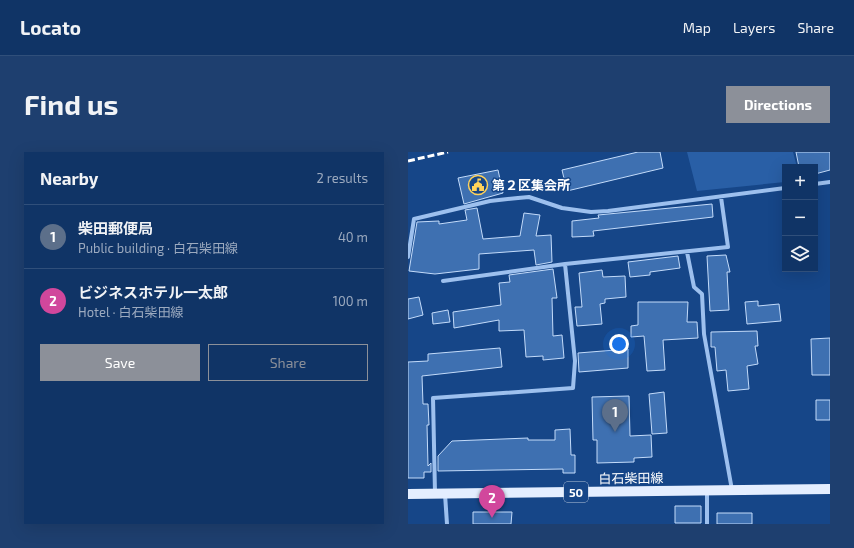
<!DOCTYPE html>
<html lang="en">
<head>
<meta charset="utf-8">
<style>
	:root { --surface:#103466; --page:#1e3f6f; --text:#f1f3f6; --muted:#9caabf; --line:#304f7a; --accent:#8c9099 }
	body { margin:0; font-family:"Exo 2","Noto Sans JP",sans-serif; background:var(--page); color:var(--text) }
	.controls { position:absolute; right:12px; top:12px; display:grid; overflow:hidden; border-radius:0px; box-shadow:0 4px 16px #0002 }
	.controls button { width:36px; height:36px; display:grid; place-items:center; padding:0; border:0; border-bottom:1px solid var(--line); background:var(--surface); color:var(--text); font:20px sans-serif }
	.you { position:absolute; left:211px; top:192px; width:14px; height:14px; margin:-10px; border:3px solid #fff; border-radius:50%; background:#1a73e8; box-shadow:0 0 0 6px #1a73e833 }
	.badge { display:grid; place-items:center; width:26px; height:26px; border-radius:50%; background:var(--accent); color:#fff; font-size:13px; font-weight:700 }
	.pin { position:absolute; translate:-50% -33px; filter:drop-shadow(0 1px 2px #0008) }
	.pin::after { content:''; position:absolute; top:21px; width:14px; height:12px; background:inherit; clip-path:polygon(0 0,100% 0,50% 100%) }
	.list { margin:0; padding:0; list-style:none }
	h2 { display:flex; justify-content:space-between; align-items:center; height:52px; margin:0; padding:0 16px; font-size:17px }
	h2 small { font-size:13px; font-weight:400; color:var(--muted) }
	.list li { display:grid; grid-template-columns:26px 1fr auto; gap:12px; align-items:center; box-sizing:border-box; height:64px; padding:0 16px; border-top:1px solid var(--line) }
	.list b { display:block; font-size:15px; white-space:nowrap }
	.list p { margin:0; font-size:13px; white-space:nowrap; color:var(--muted) }
	.list em { font-size:13px; font-style:normal; color:var(--muted) }
	.actions { display:flex; gap:8px; padding:12px 16px }
	.actions a { flex:1; padding:9px 0; border:1px solid var(--accent); border-radius:0px; text-align:center; font-size:14px; color:var(--accent) }
	.actions .main { background:var(--accent); color:#fff }
	.icon { flex:none; width:22px; height:22px; fill:none; stroke:currentColor; stroke-width:2; stroke-linecap:round; stroke-linejoin:round }
	.map { position:relative; flex:none; width:422px; height:372px; overflow:hidden; border-radius:0px }
	header { display:flex; align-items:center; gap:24px; box-sizing:border-box; height:56px; padding:0 20px; background:var(--surface); border-bottom:1px solid var(--line) }
	header strong { font-size:19px }
	nav { display:flex; gap:22px; margin-inline-start:auto; font-size:14px }
	.intro { display:flex; align-items:center; justify-content:space-between; box-sizing:border-box; height:96px; padding:0 24px }
	h1 { margin:0; font-size:28px }
	.button { padding:10px 18px; border-radius:0px; background:var(--accent); color:#fff; font-size:14px; font-weight:700 }
	main { display:flex; gap:24px; padding:0 24px }
	aside { flex:1; background:var(--surface); border-radius:0px; box-shadow:0 4px 16px #0002 }
	.map>svg:first-child { display:block }
	.green { fill:#295fa6 }
	.building { fill:#3e70b1; stroke:#c3dbfa }
	.lines { fill:none; stroke-linecap:round; stroke-linejoin:round }
	.street { stroke:#9dc0ee; stroke-width:4 }
	.primary { stroke:#e4eeff; stroke-width:10 }
	.rail { stroke:#fff; stroke-width:3; stroke-dasharray:7 3; stroke-linecap:butt }
	.labels { text-anchor:middle; dominant-baseline:central; stroke-width:3; stroke-linejoin:round; paint-order:stroke }
	.shield { fill:#164688; stroke:#b9c8db; stroke-width:1 }
	.shield-label { font-size:12px; font-weight:bold; fill:#fff }
	.poi-label { font-size:13px; font-weight:bold; fill:#fff; stroke:#164688; text-anchor:start }
	.street-label { font-size:13px; fill:#fff; stroke:#164688 }
</style>
</head>
<body>
<header>
<strong>Locato</strong>
<nav><a>Map</a><a>Layers</a><a>Share</a></nav>
</header>
<div class="intro"><h1>Find us</h1><a class="button">Directions</a></div>
<main>
<aside>
<h2>Nearby<small>2 results</small></h2>
<ul class="list">
<li><span class="badge" style="background:#5c6f8a">1</span><div><b>柴田郵便局</b><p>Public building · 白石柴田線</p></div><em>40 m</em></li>
<li><span class="badge" style="background:#d1479c">2</span><div><b>ビジネスホテル一太郎</b><p>Hotel · 白石柴田線</p></div><em>100 m</em></li>
</ul>
<div class="actions"><a class="main">Save</a><a>Share</a></div>
</aside>
<div class="map">
<svg width="422" height="372" viewBox="0 0 422 372">
	<rect width="100%" height="100%" fill="#164688"/>
	<path class="green" d="M 279,0 L 385,0 L 389,15 L 377,15 L 377,30 L 289,39 Z"/>
	<path class="building" d="M 230,0 L 252,0 L 255,16 L 159,39 L 154,18 Z
		M 388,0 L 422,0 L 422,18 L 407,22 L 407,15 L 391,15 Z
		M 90,18 L 95,41 L 56,52 L 50,26 Z
		M 304,52 L 305,65 L 185,79 L 186,84 L 164,85 L 164,69 L 191,66 L 190,63 Z
		M 69,56 L 75,87 L 112,84 L 116,61 L 132,63 L 128,84 L 143,83 L 144,110 L 128,113 L 126,98 L 71,102 L 71,117 L 27,122 L 1,119 L 9,70 L 31,69 L 31,72 L 59,68 L 57,58 Z
		M 318,103 L 322,120 L 319,120 L 321,158 L 302,159 L 299,104 Z
		M 270,104 L 272,116 L 242,120 L 242,123 L 222,125 L 220,110 Z
		M 145,117 L 149,146 L 144,146 L 145,184 L 154,183 L 156,206 L 135,208 L 135,204 L 118,205 L 116,178 L 91,179 L 91,168 L 46,176 L 45,160 L 93,153 L 91,131 L 102,130 L 101,123 Z
		M 194,118 L 195,125 L 217,124 L 218,145 L 197,147 L 197,151 L 192,152 L 194,172 L 169,174 L 167,155 L 174,155 L 171,121 Z
		M 11,145 L 15,163 L 0,167 L 0,147 Z
		M 350,149 L 350,154 L 371,152 L 373,169 L 339,172 L 337,150 Z
		M 230,150 L 280,150 L 279,170 L 289,170 L 290,186 L 255,188 L 257,218 L 239,219 L 236,184 L 223,185 L 223,174 L 230,173 Z
		M 40,158 L 42,170 L 25,172 L 24,161 Z
		M 349,179 L 350,194 L 347,194 L 350,212 L 339,214 L 341,237 L 320,239 L 318,218 L 309,219 L 307,195 L 303,195 L 303,180 Z
		M 422,186 L 422,223 L 404,223 L 403,187 Z
		M 92,196 L 94,215 L 14,224 L 15,252 L 20,252 L 21,273 L 19,273 L 20,314 L 23,311 L 23,320 L 16,320 L 16,326 L 0,326 L 0,210 L 20,209 L 20,202 Z
		M 220,197 L 220,216 L 171,220 L 170,201 Z
		M 256,240 L 259,281 L 244,282 L 241,242 Z
		M 221,244 L 222,284 L 243,283 L 244,305 L 226,306 L 226,310 L 189,311 L 189,288 L 185,288 L 184,245 Z
		M 408,248 L 422,248 L 422,268 L 408,268 Z
		M 162,277 L 163,303 L 167,303 L 167,321 L 155,321 L 155,317 L 30,319 L 30,304 L 44,289 L 120,286 L 120,288 L 147,288 L 147,278 Z
		M 267,354 L 293,354 L 293,371 L 267,371 Z
		M 65,360 L 104,360 L 103,372 L 65,372 Z
		M 309,361 L 344,361 L 344,372 L 309,372 Z"/>
	<g class="lines">
		<path class="street" d="M 407,32 L 422,30
			M 279,100 L 286,135 L 294,142 L 296,182 L 324,338
			M 0,105 L 6,67 L 82,49 L 110,46 L 121,45 L 154,56 L 183,60 L 200,59 L 377,36
			M 35,129 L 157,112 L 320,95 L 313,45
			M 299,339 L 299,372
			M 27,341 L 25,246 L 165,236 L 167,209 L 157,112
			M 37,342 L 39,372"/>
		<path class="primary" d="M 0,342 L 422,337"/>
		<path class="rail" d="M 0,9 L 40,0"/>
	</g>
	<defs>
		<g id="civic-ring" transform="scale(1)"><circle r="9.5" fill="#164688" stroke="#ffd25a" stroke-width="1.5"/><path d="M-.6-6.5H3V-4.5H.6V-3L4-1V1h2V6H-6V1h2V-1L-.6-3ZM-1.2 2.5V6h2.4V2.5Z" fill="#ffd25a"/></g>
	</defs>
	<g fill-rule="evenodd">
		<use href="#civic-ring" x="70" y="33"/>
	</g>
	<g class="labels">
		<rect class="shield" x="156" y="330" width="24" height="20" rx="3"/>
		<g class="shield-label">
			<text x="168" y="340">50</text>
		</g>
		<g class="poi-label">
			<text x="84" y="33">第２区集会所</text>
		</g>
		<g class="street-label">
			<text transform="translate(223 326) rotate(-1)">白石柴田線</text>
		</g>
	</g>
</svg>
<div class="controls">
<button>+</button>
<button>−</button>
<button><svg class="icon" aria-label="layers" viewBox="0 0 24 24"><path d="M12 4l9 5-9 5-9-5zM3 14l9 5 9-5"/></svg></button>
</div>
<div class="you"></div>
<div class="pin badge" style="left:207px;top:280px;background:#5c6f8a">1</div>
<div class="pin badge" style="left:84px;top:366px;background:#d1479c">2</div>
</div>
</main>
</body>
</html>
